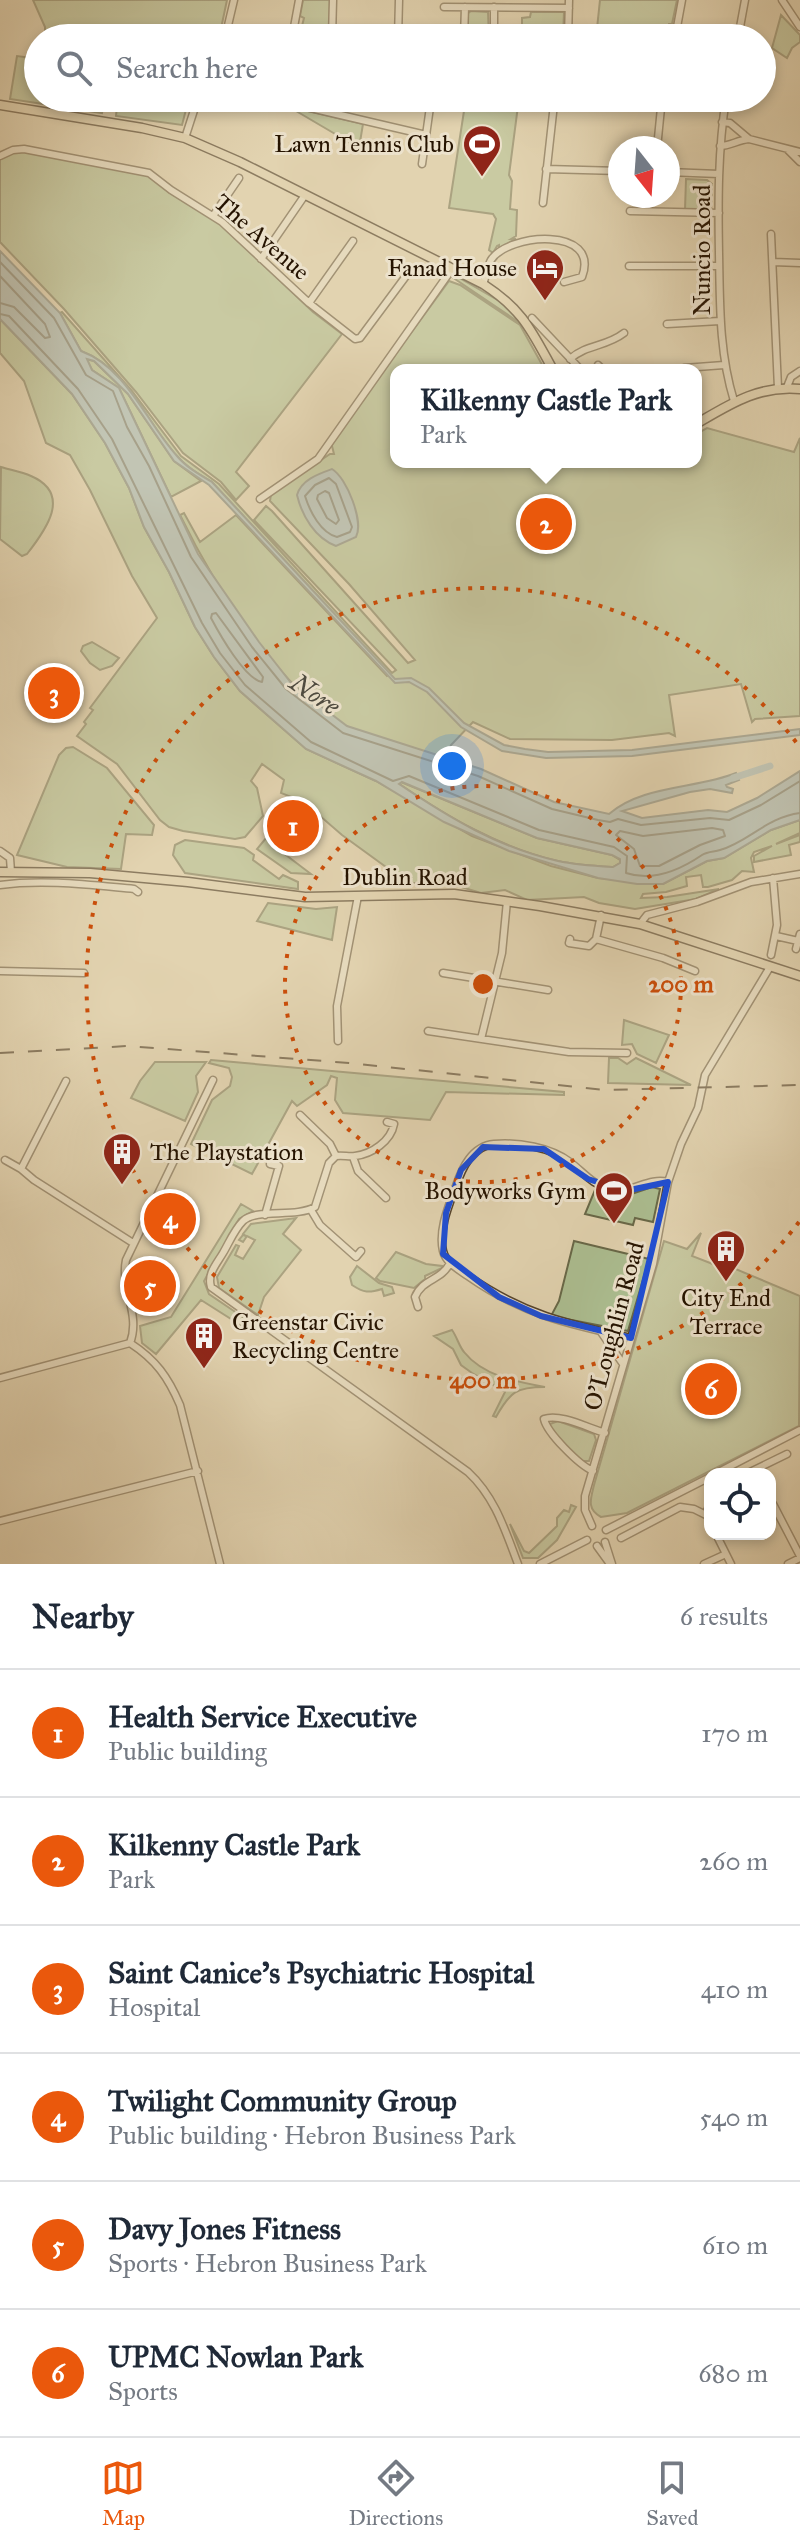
<!DOCTYPE html>
<html lang="en">
<head>
<meta charset="utf-8">
<style>
	:root { --surface:#fff; --page:#f6f6f7; --text:#1f2937; --muted:#747a83; --line:#e0e1e3; --accent:#ea580c }
	body { margin:0; font-family:"IM FELL Great Primer",serif; background:var(--page); color:var(--text) }
	.controls { position:absolute; right:24px; bottom:24px; display:grid; overflow:hidden; border-radius:16px; box-shadow:0 4px 12px #0003 }
	.controls button { width:72px; height:72px; display:grid; place-items:center; padding:0; border:0; border-bottom:2px solid var(--line); background:var(--surface); color:var(--text); font:40px sans-serif }
	.compass { position:absolute; left:608px; top:136px; width:72px; height:72px; border-radius:50%; background:var(--surface); box-shadow:0 4px 12px #0003; rotate:163deg }
	.you { position:absolute; left:452px; top:766px; width:28px; height:28px; margin:-20px; border:6px solid #fff; border-radius:50%; background:#1a73e8; box-shadow:0 0 0 12px #1a73e833 }
	.badge { display:grid; place-items:center; width:52px; height:52px; border-radius:50%; background:var(--accent); color:#fff; font-size:26px; font-weight:700 }
	.pin { position:absolute; translate:-50% -50%; border:4px solid #fff; box-shadow:0 2px 8px #0006 }
	.popup { position:absolute; left:390px; top:364px; width:312px; height:104px; box-sizing:border-box; display:grid; place-content:center; border-radius:16px; background:var(--surface); filter:drop-shadow(0 2px 6px #0005); font-size:26px; white-space:nowrap; color:var(--muted) }
	.popup b { font-size:30px; color:var(--text) }
	.popup::after { content:''; position:absolute; left:50%; top:100%; margin-left:-16px; border:16px solid transparent; border-top-color:var(--surface) }
	.list { margin:0; padding:0; list-style:none }
	h2 { display:flex; justify-content:space-between; align-items:center; height:104px; margin:0; padding:0 32px; font-size:34px }
	h2 small { font-size:26px; font-weight:400; color:var(--muted) }
	.list li { display:grid; grid-template-columns:52px 1fr auto; gap:24px; align-items:center; box-sizing:border-box; height:128px; padding:0 32px; border-top:2px solid var(--line) }
	.list b { display:block; font-size:30px; white-space:nowrap }
	.list p { margin:0; font-size:26px; white-space:nowrap; color:var(--muted) }
	.list em { font-size:26px; font-style:normal; color:var(--muted) }
	.icon { flex:none; width:44px; height:44px; fill:none; stroke:currentColor; stroke-width:2; stroke-linecap:round; stroke-linejoin:round }
	.map { position:relative; flex:none; width:800px; height:1564px; overflow:hidden }
	.search { position:absolute; background:var(--surface); box-shadow:0 4px 12px #0003; left:24px; right:24px; top:24px; height:88px; display:flex; align-items:center; gap:20px; box-sizing:border-box; padding:0 28px; border-radius:44px; color:var(--muted); font-size:30px }
	.sheet { height:872px; background:var(--surface) }
	nav { display:flex; justify-content:space-around; align-items:center; box-sizing:border-box; height:112px; border-top:2px solid var(--line); background:var(--surface); font-size:22px; color:var(--muted) }
	nav a { display:grid; justify-items:center; gap:4px }
	nav .on { color:var(--accent) }
	.map>svg:first-child { display:block }
	.green { fill:#acbe91; stroke:#686848; stroke-width:2 }
	.water { fill:#9bb4b8; stroke:#6c746e; stroke-width:2; fill-rule:evenodd }
	.lines { fill:none; stroke-linecap:round; stroke-linejoin:round }
	.shore { stroke:#60645c; stroke-width:2 }
	.canal { stroke:#9bb4b8; stroke-width:7 }
	.minor-casing { stroke:#54432c; stroke-width:9 }
	.major-casing { stroke:#251300; stroke-width:11 }
	.minor { stroke:#ece2cc; stroke-width:6 }
	.major { stroke:#e2d3b0; stroke-width:8 }
	.rail { stroke:#251300; stroke-width:2; stroke-dasharray:14 14; stroke-linecap:butt }
	.marked { fill:none; stroke:#1d4ed8; stroke-width:6; stroke-linejoin:round }
	.ring { fill:none; stroke:#cb4e0a; stroke-width:4; stroke-dasharray:4 8 }
	.labels { text-anchor:middle; dominant-baseline:central; stroke-width:6; stroke-linejoin:round; paint-order:stroke }
	.poi-label { font-size:24px; fill:#251300; stroke:#ece2cc; text-anchor:end }
	.street-label { font-size:24px; fill:#251300; stroke:#ece2cc }
	.water-label { font-size:26px; font-style:italic; fill:#4e4b40; stroke:#ece2cc }
	.centre { fill:#cb4e0a; stroke:#ece2cc; stroke-width:4 }
	.ring-label { font-size:24px; text-anchor:middle; font-weight:bold; fill:#cb4e0a; stroke:#ece2cc; stroke-width:6; stroke-linejoin:round; paint-order:stroke }
</style>
</head>
<body>
<div class="map">
<svg width="800" height="1564" viewBox="0 0 800 1564">
	<rect width="100%" height="100%" fill="#e2d3b0"/>
	<filter id="stains"><feTurbulence type="fractalNoise" baseFrequency=".0025" numOctaves="4"/><feColorMatrix values="0 0 0 0 .2 0 0 0 0 .09 0 0 0 0 .02 0 0 0 .5 -.17"/></filter>
	<radialGradient id="worn" r=".72"><stop offset=".6" stop-color="#630" stop-opacity="0"/><stop offset="1" stop-color="#630" stop-opacity=".3"/></radialGradient>
	<path class="green" d="M 33,0 L 227,0 L 219,38 L 45,38 L 45,27 Z
		M 303,0 L 330,0 L 329,38 L 296,38 L 298,25 L 302,26 L 304,18 L 300,16 Z
		M 600,0 L 677,0 L 672,24 L 669,24 L 668,29 L 671,30 L 670,38 L 596,38 Z
		M 471,11 L 488,12 L 489,38 L 467,38 L 467,14 Z
		M 531,12 L 564,12 L 563,38 L 522,38 L 522,18 L 530,17 Z
		M 781,15 L 800,35 L 800,42 L 792,48 L 787,58 L 772,48 Z
		M 38,44 L 38,98 L 105,98 L 102,113 L 10,99 L 17,56 L 32,58 Z
		M 118,98 L 189,98 L 182,125 L 116,116 Z
		M 466,98 L 519,98 L 509,175 L 512,181 L 510,209 L 517,210 L 516,236 L 511,239 L 516,239 L 499,248 L 499,245 L 497,246 L 493,253 L 489,250 L 496,219 L 493,214 L 449,208 Z
		M 291,101 L 300,109 L 363,124 L 359,148 L 291,108 Z
		M 15,152 L 26,152 L 148,175 L 170,193 L 219,223 L 313,312 L 342,334 L 236,472 L 249,486 L 236,500 L 221,482 L 183,453 L 136,392 L 64,309 L 0,242 L 0,159 Z
		M 686,179 L 707,180 L 712,184 L 711,211 L 685,210 Z
		M 456,276 L 501,302 L 523,325 L 452,277 Z
		M 449,281 L 460,285 L 520,325 L 545,370 L 396,370 L 396,462 L 696,462 L 696,434 L 707,428 L 794,452 L 800,438 L 800,716 L 755,719 L 752,722 L 741,684 L 669,695 L 675,736 L 669,733 L 612,740 L 510,739 L 473,722 L 451,745 L 446,759 C 414,748 376,742 346,726 C 278,689 213,583 180,515 L 184,513 L 200,542 L 236,515 L 387,676 L 390,674 L 212,482 C 200,475 186,467 177,456 C 146,422 127,368 81,351 L 60,313 L 62,312 L 132,391 L 181,456 L 219,484 L 392,673 L 396,670 L 254,520 L 266,506 L 272,511 L 408,663 L 415,660 L 349,584 L 270,501 L 271,494 L 330,454 L 334,454 L 331,442 Z
		M 0,319 L 72,394 L 105,443 L 129,488 L 144,527 L 169,572 L 195,627 L 214,657 L 240,691 L 306,749 L 376,781 L 472,836 L 551,866 L 598,878 L 663,884 L 707,861 L 724,858 L 771,830 L 800,820 L 800,833 L 776,844 L 800,835 L 800,842 L 789,845 L 791,855 L 754,862 L 754,856 L 772,846 L 754,852 L 751,858 L 754,872 L 742,871 L 732,880 L 708,887 L 703,887 L 701,875 L 686,877 L 687,886 L 666,892 L 643,894 L 641,898 L 667,897 L 719,889 L 696,899 L 635,909 L 599,903 L 584,897 L 527,900 L 505,890 L 481,893 L 448,883 L 408,883 L 342,835 L 304,802 L 281,793 L 284,780 L 262,764 L 251,781 L 257,788 L 263,816 L 245,837 L 235,839 L 183,831 L 169,827 L 160,820 L 117,764 L 77,736 L 86,724 L 84,722 L 93,710 L 90,708 L 157,618 L 132,576 L 90,490 L 70,455 L 46,443 L 24,381 L 0,353 Z
		M 86,359 L 94,361 L 128,394 L 174,461 L 201,481 L 171,497 L 119,388 L 92,370 Z
		M 1,467 C 11,470 22,472 31,476 C 73,494 45,531 27,554 L 22,556 L 0,539 Z
		M 92,642 L 119,658 L 112,666 L 100,670 L 90,663 L 81,651 L 83,646 Z
		M 73,747 L 107,768 L 154,825 L 152,835 L 126,834 L 121,869 L 67,867 L 17,855 L 59,755 L 66,748 Z
		M 401,782 L 537,838 L 612,855 L 620,860 L 620,863 L 613,867 C 595,866 576,865 558,861 C 498,847 448,817 398,783 Z
		M 271,832 L 279,832 L 286,837 L 278,849 L 311,874 L 291,873 L 257,849 Z
		M 185,840 L 244,848 L 254,855 L 253,860 L 279,879 L 283,875 L 298,882 L 298,889 L 185,873 L 173,855 L 175,845 Z
		M 268,903 L 316,909 L 337,907 L 332,940 L 257,921 Z
		M 624,1020 L 669,1035 L 656,1063 L 637,1054 L 632,1044 L 622,1045 Z
		M 609,1058 L 618,1058 L 627,1064 L 636,1058 L 691,1085 L 608,1083 Z
		M 211,1060 L 564,1092 L 564,1095 L 446,1092 L 430,1120 L 343,1113 L 335,1100 L 337,1078 L 331,1076 L 327,1085 L 297,1106 L 292,1101 L 252,1174 L 191,1144 L 212,1100 L 230,1086 L 232,1077 L 229,1068 L 209,1063 Z
		M 155,1062 L 206,1062 L 196,1076 L 198,1092 L 185,1121 L 131,1098 L 140,1081 Z
		M 652,1187 L 660,1189 L 653,1222 L 635,1218 L 633,1225 L 585,1214 L 595,1190 L 623,1197 Z
		M 241,1204 L 253,1211 L 239,1219 L 204,1281 L 209,1294 L 253,1324 L 250,1331 L 201,1300 L 156,1354 L 142,1343 L 140,1326 L 171,1317 Z
		M 296,1218 L 283,1234 L 301,1250 L 264,1297 L 258,1315 L 219,1288 L 217,1277 L 236,1245 L 239,1246 L 235,1255 L 243,1259 L 255,1240 L 247,1236 L 243,1242 L 239,1240 L 243,1235 L 246,1236 L 243,1234 L 251,1224 Z
		M 701,1233 L 692,1256 L 723,1268 L 726,1265 L 800,1296 L 799,1426 L 627,1513 L 601,1517 C 586,1509 591,1498 594,1485 L 664,1241 L 687,1249 Z
		M 574,1241 L 649,1259 L 628,1331 L 551,1316 L 559,1301 Z
		M 396,1252 L 426,1264 L 442,1266 L 442,1268 L 425,1276 L 425,1279 L 414,1288 L 380,1281 L 376,1278 Z
		M 357,1266 L 379,1283 L 392,1287 L 394,1293 L 384,1296 L 382,1289 C 369,1293 364,1293 352,1285 L 350,1277 Z
		M 452,1330 C 457,1337 459,1346 464,1352 C 483,1376 517,1382 545,1387 C 516,1387 510,1392 496,1417 L 493,1416 L 505,1392 L 472,1373 L 461,1365 L 453,1349 L 434,1336 Z
		M 558,1421 L 594,1434 L 596,1440 L 589,1461 L 582,1461 L 550,1429 L 550,1424 Z
		M 571,1505 L 576,1507 L 557,1540 L 538,1558 L 523,1558 L 510,1524 L 524,1551 L 529,1553 L 557,1526 L 557,1518 L 564,1510 L 569,1512 Z"/>
	<path class="water" d="M 0,251 L 60,313 L 81,351 C 127,368 146,422 177,456 C 186,467 200,475 212,482 L 395,679 L 411,678 L 429,688 L 464,723 L 504,745 L 525,749 L 548,752 L 632,750 L 800,729 L 800,735 L 632,756 L 546,758 L 502,751 L 461,727 L 427,692 L 409,682 L 395,683 L 209,485 L 174,461 L 128,394 L 94,361 L 87,359 L 92,370 L 119,388 L 198,554 L 259,642 L 292,684 L 347,726 L 481,769 L 554,802 L 609,814 C 642,785 696,789 736,773 L 739,780 L 726,785 L 727,787 L 733,789 L 732,793 L 710,789 L 690,792 L 622,811 L 642,818 L 708,810 L 727,812 L 757,798 L 800,771 L 800,820 L 771,830 L 724,858 L 707,861 L 663,884 L 637,884 L 598,878 L 509,851 L 444,822 L 376,781 L 306,749 L 240,691 L 214,657 L 195,627 L 169,572 L 144,527 L 129,488 L 105,443 L 72,394 L 0,319 ZM 402,782 L 537,838 L 612,855 L 620,859 L 620,863 L 613,867 C 595,866 576,865 558,861 C 499,848 448,817 399,784 Z
		M 332,469 C 347,478 364,522 356,537 L 336,546 C 315,538 302,516 297,495 C 301,480 318,474 332,469 Z"/>
	<g class="lines">
		<path class="shore" d="M 0,262 L 54,318 L 86,375 L 113,391 L 127,427 L 149,466 L 191,557 L 252,647 L 286,689 L 343,733 L 478,776 L 552,809 L 598,820 L 610,822 L 618,819 L 641,825 L 710,818 L 729,820 L 761,805 L 800,781
			M 0,276 L 45,324 L 50,337 L 45,338 L 14,307 L 0,303
			M 0,314 L 9,316 L 78,389 L 112,439 L 202,623 L 220,653 L 245,685 L 311,742 L 393,781 L 409,776 L 539,830 L 614,847 L 627,856 L 626,873 C 653,882 680,870 702,855 C 708,851 714,852 720,850 C 747,843 767,817 800,813
			M 329,478 L 336,484 L 352,527 L 350,532 L 337,537 C 321,533 310,512 305,496 L 315,485 Z
			M 325,491 L 329,493 L 339,520 L 336,524 L 327,518 L 317,499 L 318,495 Z
			M 216,613 L 263,677 L 262,682 C 245,679 220,635 211,618 L 212,614 Z
			M 712,828 L 723,830 L 725,836 L 700,845 L 659,866 L 640,866 L 634,849 L 616,835 L 620,831 L 643,836 Z"/>
		<path class="canal" d="M 733,778 L 770,766"/>
		<g class="minor-casing">
			<path id="minor" d="M 782,0 L 800,27
				M 444,7 L 569,8
				M 227,33 L 262,38
				M 225,38 L 234,0
				M 292,38 L 299,0
				M 332,38 L 333,0
				M 398,38 L 399,0
				M 464,38 L 465,7
				M 494,38 L 494,7
				M 568,38 L 569,0
				M 675,38 L 682,0
				M 738,38 L 745,0
				M 296,98 L 297,103 L 302,106 L 426,135
				M 726,98 C 718,150 718,201 719,253 C 720,304 719,352 734,401
				M 722,122 L 730,123 L 749,139 L 800,152
				M 185,138 L 198,98
				M 720,146 C 730,146 738,140 749,139
				M 657,148 L 662,98
				M 788,150 L 800,162
				M 0,156 L 13,150 L 24,149 L 149,173 L 171,190 L 222,222 L 309,303 L 355,339 L 360,338 L 409,272
				M 422,164 L 430,107
				M 546,169 L 620,171
				M 668,172 L 719,174
				M 543,203 L 554,104 L 659,104
				M 630,211 L 719,213
				M 213,216 L 239,178
				M 771,234 L 778,388
				M 261,259 L 305,195
				M 773,262 L 800,263
				M 629,266 L 719,266
				M 483,284 C 486,277 487,267 491,260 C 508,233 601,226 582,277 L 564,282
				M 309,303 L 353,241
				M 532,318 L 581,370
				M 667,324 L 720,321
				M 570,359 C 587,344 606,347 624,333
				M 598,365 L 603,370
				M 684,368 L 724,365
				M 787,387 L 791,377 L 800,371
				M 260,499 L 318,459 L 452,269
				M 0,851 L 10,858 L 11,872
				M 0,885 C 44,879 90,885 134,889 L 138,892
				M 601,915 L 596,939 L 663,958 L 695,971
				M 640,924 L 647,915 L 697,902 L 751,882 L 800,874
				M 776,936 L 798,941
				M 570,939 L 569,943 L 589,946 L 596,939
				M 796,949 L 800,934
				M 771,955 L 777,925 L 773,878
				M 0,971 L 84,973
				M 443,973 L 548,990
				M 428,1031 L 569,1052 L 627,1053
				M 481,1039 L 502,953 L 507,901
				M 338,1041 L 337,1006 L 358,896
				M 66,1081 L 21,1169 L 34,1180 L 133,1243
				M 300,1115 L 330,1144 L 336,1156
				M 387,1122 L 394,1124 C 391,1141 372,1154 355,1156 C 349,1157 343,1155 336,1156 L 329,1163 L 315,1207 C 296,1218 256,1208 243,1221 C 234,1230 229,1243 223,1253 C 216,1265 207,1274 211,1287 L 468,1472 C 495,1497 505,1530 518,1564
				M 353,1157 L 358,1171 L 386,1198
				M 5,1160 L 21,1169
				M 311,1210 L 320,1225 L 356,1257 L 361,1251
				M 265,1215 L 279,1166 L 270,1164
				M 418,1307 L 415,1297 C 423,1278 441,1281 450,1263
				M 601,1332 L 623,1364
				M 631,1338 C 567,1324 522,1314 468,1276 C 458,1269 446,1263 443,1251 C 438,1230 449,1205 456,1186 C 462,1168 472,1146 494,1144 C 519,1142 550,1147 570,1162 C 583,1172 593,1185 609,1189 C 631,1195 647,1177 668,1182
				M 130,1343 C 141,1314 120,1289 126,1260 L 213,1080
				M 0,1378 L 130,1343 C 156,1360 168,1377 180,1405 L 220,1564
				M 593,1471 C 579,1465 547,1433 544,1419 C 560,1413 588,1428 605,1433
				M 715,1474 L 800,1430
				M 746,1474 L 787,1454
				M 773,1504 L 800,1556
				M 706,1515 L 710,1502
				M 0,1521 L 198,1471
				M 592,1526 L 585,1510 L 585,1496 L 653,1264 L 668,1182 L 681,1144 L 698,1108 L 705,1075 L 770,967
				M 606,1530 L 710,1477
				M 716,1534 L 731,1564
				M 621,1538 L 680,1507 L 694,1509 L 706,1515
				M 605,1542 L 612,1564
				M 597,1546 L 610,1564
				M 540,1564 L 587,1540
				M 704,1564 L 726,1554
				M 788,1564 L 800,1558"/>
		</g>
		<g class="major-casing">
			<path id="major" d="M 0,105 L 142,128 L 185,138 L 240,162 L 483,284 C 523,310 531,330 553,370
				M 696,424 C 730,404 759,385 800,389
				M 0,872 L 90,873 L 188,882 L 305,897 L 454,894 L 540,906 L 640,924 L 800,976"/>
		</g>
		<use href="#minor" class="minor"/>
		<use href="#major" class="major"/>
		<path class="rail" d="M 0,1053 L 128,1046 L 349,1063 L 605,1090 L 800,1085"/>
	</g>
	<path d="M0 0H800V1564H0ZM 483,1147 L 544,1149 L 588,1179 L 625,1191 L 668,1182 L 631,1338 L 541,1316 L 499,1297 L 443,1254 L 446,1213 L 461,1170 Z" fill="#e2d3b0" fill-opacity=".55" fill-rule="evenodd"/>
	<path class="marked" d="M 483,1147 L 544,1149 L 588,1179 L 625,1191 L 668,1182 L 631,1338 L 541,1316 L 499,1297 L 443,1254 L 446,1213 L 461,1170 Z"/>
	<g class="ring">
		<circle cx="483" cy="984" r="198"/>
		<path d="M799 1222A396 396 0 1 1 799 746"/>
	</g>
	<defs>
		<g id="stadium-pin" transform="scale(2)"><path d="M0 17L-7.5 6A9.5 9.5 0 1 1 7.5 6Z" fill="#8f2418" stroke="#ece2cc"/><path d="M0-5a6.5 5 0 1 0 0 10a6.5 5 0 1 0 0-10ZM-3.5-1.8h7v3.6h-7Z" fill="#fff"/></g>
		<g id="hotel-pin" transform="scale(2)"><path d="M0 17L-7.5 6A9.5 9.5 0 1 1 7.5 6Z" fill="#8f2418" stroke="#ece2cc"/><path d="M-6-4.5h1.5V1H6V5H4.5V3h-9V5H-6ZM-4 0a1.8 1.8 0 1 1 3.6 0ZM.5 0V-2.5h3Q6-2.5 6 0Z" fill="#fff"/></g>
		<g id="building-pin" transform="scale(2)"><path d="M0 17L-7.5 6A9.5 9.5 0 1 1 7.5 6Z" fill="#8f2418" stroke="#ece2cc"/><path d="M-4-6H4V6H1V3H-1V6H-4ZM-2.5-4.3h1.7v1.8h-1.7ZM.8-4.3h1.7v1.8H.8ZM-2.5-1h1.7V.8h-1.7ZM.8-1h1.7V.8H.8Z" fill="#fff"/></g>
	</defs>
	<g fill-rule="evenodd">
		<use href="#stadium-pin" x="482" y="144"/>
		<use href="#hotel-pin" x="545" y="268"/>
		<use href="#building-pin" x="122" y="1152"/>
		<use href="#stadium-pin" x="614" y="1191"/>
		<use href="#building-pin" x="726" y="1249"/>
		<use href="#building-pin" x="204" y="1336"/>
	</g>
	<g class="labels">
		<g class="poi-label">
			<text x="454" y="144">Lawn Tennis Club</text>
			<text x="517" y="268">Fanad House</text>
			<text x="150" y="1152" text-anchor="start">The Playstation</text>
			<text x="586" y="1191">Bodyworks Gym</text>
			<text x="726" y="1298" text-anchor="middle">City End<tspan x="726" dy="28">Terrace</tspan></text>
			<text x="232" y="1322" text-anchor="start">Greenstar Civic<tspan x="232" dy="28">Recycling Centre</tspan></text>
		</g>
		<g class="street-label">
			<text transform="translate(262 237) rotate(41)">The Avenue</text>
			<text transform="translate(702 250) rotate(-90)">Nuncio Road</text>
			<text x="405" y="877">Dublin Road</text>
			<text transform="translate(614 1326) rotate(-75)">O'Loughlin Road</text>
		</g>
		<g class="water-label">
			<text transform="translate(315 694) rotate(34)">Nore</text>
		</g>
	</g>
	<circle cx="483" cy="984" r="12" class="centre"/>
	<g class="ring-label">
		<text x="681" y="992">200 m</text>
		<text x="483" y="1388">400 m</text>
	</g>
	<rect width="100%" height="100%" filter="url(#stains)"/>
	<rect width="100%" height="100%" fill="url(#worn)"/>
</svg>
<div class="controls">
<button><svg class="icon" aria-label="locate" viewBox="0 0 24 24"><circle cx="12" cy="12" r="6"/><path d="M12 2v4M12 18v4M2 12h4M18 12h4"/></svg></button>
</div>
<svg class="compass" viewBox="-18 -18 36 36"><path d="M0-13l5 13h-10z" fill="#e53935"/><path d="M0 13l5-13h-10z" fill="#747a83"/></svg>
<div class="you"></div>
<div class="pin badge" style="left:293px;top:826px">1</div>
<div class="pin badge" style="left:546px;top:524px">2</div>
<div class="popup"><b>Kilkenny Castle Park</b>Park</div>
<div class="pin badge" style="left:54px;top:693px">3</div>
<div class="pin badge" style="left:170px;top:1219px">4</div>
<div class="pin badge" style="left:150px;top:1286px">5</div>
<div class="pin badge" style="left:711px;top:1389px">6</div>
<div class="search"><svg class="icon" aria-label="search" viewBox="0 0 24 24"><circle cx="10" cy="10" r="6"/><path d="M15 15l6 6"/></svg>Search here</div>
</div>
<section class="sheet">
<h2>Nearby<small>6 results</small></h2>
<ul class="list">
<li><span class="badge">1</span><div><b>Health Service Executive</b><p>Public building</p></div><em>170 m</em></li>
<li><span class="badge">2</span><div><b>Kilkenny Castle Park</b><p>Park</p></div><em>260 m</em></li>
<li><span class="badge">3</span><div><b>Saint Canice's Psychiatric Hospital</b><p>Hospital</p></div><em>410 m</em></li>
<li><span class="badge">4</span><div><b>Twilight Community Group</b><p>Public building · Hebron Business Park</p></div><em>540 m</em></li>
<li><span class="badge">5</span><div><b>Davy Jones Fitness</b><p>Sports · Hebron Business Park</p></div><em>610 m</em></li>
<li><span class="badge">6</span><div><b>UPMC Nowlan Park</b><p>Sports</p></div><em>680 m</em></li>
</ul>
</section>
<nav>
<a class="on"><svg class="icon" aria-label="map" viewBox="0 0 24 24"><path d="M3 6l6-2 6 2 6-2v14l-6 2-6-2-6 2zM9 4v14M15 6v14"/></svg>Map</a>
<a><svg class="icon" aria-label="directions" viewBox="0 0 24 24"><path d="M12 3l9 9-9 9-9-9zM9 14v-3h6M13 9l2 2-2 2"/></svg>Directions</a>
<a><svg class="icon" aria-label="saved" viewBox="0 0 24 24"><path d="M7 4h10v16l-5-4-5 4z"/></svg>Saved</a>
</nav>
</body>
</html>
